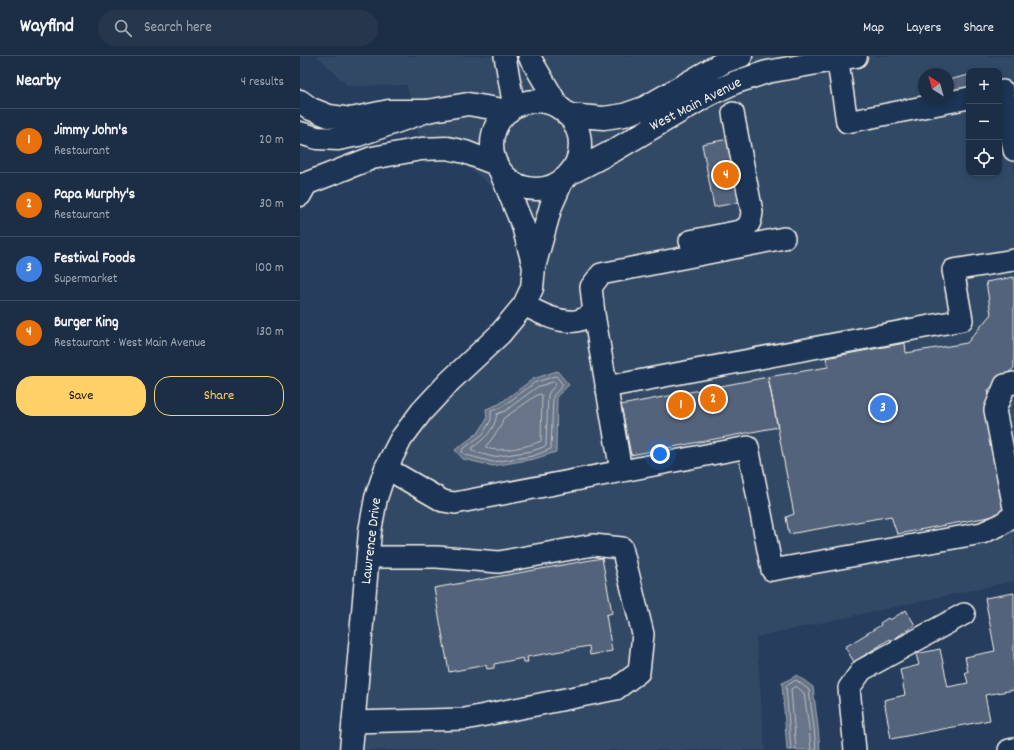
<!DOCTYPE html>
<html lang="en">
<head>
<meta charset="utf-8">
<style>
	:root { --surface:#1c2e46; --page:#25364d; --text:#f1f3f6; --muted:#a0a8b3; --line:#3a4a5f; --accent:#ffd166 }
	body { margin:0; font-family:Dekko,sans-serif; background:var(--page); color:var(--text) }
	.controls { position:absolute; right:12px; top:12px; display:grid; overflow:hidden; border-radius:8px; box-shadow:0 2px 6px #0003 }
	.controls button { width:36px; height:36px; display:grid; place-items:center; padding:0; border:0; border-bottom:1px solid var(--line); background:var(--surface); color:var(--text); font:20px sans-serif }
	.compass { position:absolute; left:618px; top:12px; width:36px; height:36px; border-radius:50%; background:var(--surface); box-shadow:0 2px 6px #0003; rotate:323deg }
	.you { position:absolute; left:360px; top:398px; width:14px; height:14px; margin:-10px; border:3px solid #fff; border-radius:50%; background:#1a73e8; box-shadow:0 0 0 6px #1a73e833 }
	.badge { display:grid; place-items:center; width:26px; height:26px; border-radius:50%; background:var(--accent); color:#fff; font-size:13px; font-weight:700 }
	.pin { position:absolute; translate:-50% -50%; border:2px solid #fff; box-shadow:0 1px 4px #0006 }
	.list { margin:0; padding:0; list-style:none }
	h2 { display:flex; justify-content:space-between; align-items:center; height:52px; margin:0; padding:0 16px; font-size:17px }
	h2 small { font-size:13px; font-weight:400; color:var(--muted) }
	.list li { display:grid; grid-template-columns:26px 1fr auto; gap:12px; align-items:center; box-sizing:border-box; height:64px; padding:0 16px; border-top:1px solid var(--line) }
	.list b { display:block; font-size:15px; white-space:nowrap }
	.list p { margin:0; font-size:13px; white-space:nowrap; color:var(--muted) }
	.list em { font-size:13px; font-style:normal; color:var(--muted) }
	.actions { display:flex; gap:8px; padding:12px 16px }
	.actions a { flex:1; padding:9px 0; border:1px solid var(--accent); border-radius:16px; text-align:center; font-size:14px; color:var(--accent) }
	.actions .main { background:var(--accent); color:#111 }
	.icon { flex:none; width:22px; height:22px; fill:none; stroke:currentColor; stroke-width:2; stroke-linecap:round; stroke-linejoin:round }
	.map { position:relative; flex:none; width:714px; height:694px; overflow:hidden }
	header { display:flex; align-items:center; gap:24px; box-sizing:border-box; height:56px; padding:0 20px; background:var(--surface); border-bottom:1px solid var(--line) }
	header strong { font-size:19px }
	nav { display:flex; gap:22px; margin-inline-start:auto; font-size:14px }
	.search { width:280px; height:36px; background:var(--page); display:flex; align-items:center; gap:10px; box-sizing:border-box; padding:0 14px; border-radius:22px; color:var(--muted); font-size:15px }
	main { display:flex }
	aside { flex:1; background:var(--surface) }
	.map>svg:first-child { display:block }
	.built { fill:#334966; fill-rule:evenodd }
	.water { fill:#677588; stroke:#9fa7ae }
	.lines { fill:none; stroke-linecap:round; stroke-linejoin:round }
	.shore { stroke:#bcbfc2; stroke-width:1 }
	.building { fill:#52647b; stroke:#f4f1e8 }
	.minor-casing { stroke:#f4f1e8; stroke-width:24 }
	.major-casing { stroke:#f4f1e8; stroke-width:25 }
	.highway-casing { stroke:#f4f1e8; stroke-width:25 }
	.minor { stroke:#1d3557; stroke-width:21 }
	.major { stroke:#1d3557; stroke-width:22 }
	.highway { stroke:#1d3557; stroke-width:22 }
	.labels { text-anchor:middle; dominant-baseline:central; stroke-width:3; stroke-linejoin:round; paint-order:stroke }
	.street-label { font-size:15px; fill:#f4f1e8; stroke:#1d3557 }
</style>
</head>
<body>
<header>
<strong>Wayfind</strong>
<div class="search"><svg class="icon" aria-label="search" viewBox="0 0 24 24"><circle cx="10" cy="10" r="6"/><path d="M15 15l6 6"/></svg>Search here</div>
<nav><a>Map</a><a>Layers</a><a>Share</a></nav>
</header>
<main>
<aside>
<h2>Nearby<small>4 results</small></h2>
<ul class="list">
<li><span class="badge" style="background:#e8710a">1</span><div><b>Jimmy John's</b><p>Restaurant</p></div><em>20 m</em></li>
<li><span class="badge" style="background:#e8710a">2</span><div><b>Papa Murphy's</b><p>Restaurant</p></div><em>30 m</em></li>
<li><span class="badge" style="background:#3f7fe0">3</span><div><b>Festival Foods</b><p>Supermarket</p></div><em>100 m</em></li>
<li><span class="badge" style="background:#e8710a">4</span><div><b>Burger King</b><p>Restaurant · West Main Avenue</p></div><em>130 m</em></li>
</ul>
<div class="actions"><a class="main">Save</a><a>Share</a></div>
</aside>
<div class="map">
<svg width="714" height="694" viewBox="0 0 714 694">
	<rect width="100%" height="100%" fill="#263d5d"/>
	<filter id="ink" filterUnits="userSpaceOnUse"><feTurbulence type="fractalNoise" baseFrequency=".025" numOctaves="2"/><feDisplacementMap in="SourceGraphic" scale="8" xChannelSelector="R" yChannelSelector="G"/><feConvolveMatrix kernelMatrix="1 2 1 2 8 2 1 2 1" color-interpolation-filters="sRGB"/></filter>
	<g filter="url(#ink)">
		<path class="built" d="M 17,0 L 714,0 L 714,525 L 456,581 L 465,694 L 51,694 L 86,412 L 200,278 L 234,211 L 198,136 L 166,109 L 121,93 L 107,29 L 48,30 ZM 669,15 L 699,15 L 699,117 L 669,117 ZM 624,18 L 648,18 L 648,42 L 624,42 Z"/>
		<path class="water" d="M 257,315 L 269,329 L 257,340 L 256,396 L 234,403 L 193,410 L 163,403 L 155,394 L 179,376 L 187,363 L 186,353 L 199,348 L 233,323 Z
			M 497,619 L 513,631 L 518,671 L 520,694 L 487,694 L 482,627 Z"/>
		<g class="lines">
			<path class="shore" d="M 256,320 L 263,329 L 253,340 L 251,393 L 233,400 L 193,406 L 166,399 L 162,396 L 163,393 L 183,378 L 191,364 L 191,355 L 202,351 L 234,327 Z
				M 253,326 L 255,326 L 256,329 L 250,335 L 248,339 L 246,390 L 232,395 L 193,401 L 172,395 L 172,392 C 185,382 194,375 197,358 L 205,355 L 237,331 Z
				M 239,338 L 242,339 L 241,385 C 228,391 199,397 186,392 L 186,390 L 191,384 L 200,372 L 203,363 Z
				M 491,694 L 486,630 L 496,624 L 509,634 L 514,672 L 516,694
				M 496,694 L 491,633 L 496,630 L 504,637 L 509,672 L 511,694"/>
		</g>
		<path class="building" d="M 669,19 L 669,38 L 648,42 L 648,24 Z
			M 434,82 L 446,145 L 414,151 L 402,88 Z
			M 714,221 L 714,312 L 688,334 L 708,441 L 704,454 L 700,455 L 700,459 L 597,478 L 591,460 L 489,478 L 486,461 L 494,458 L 468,321 L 528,311 L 526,302 L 605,287 L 606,297 L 667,287 L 691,258 L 686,226 Z
			M 468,321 L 478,371 L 331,399 L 321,349 Z
			M 302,502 L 312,557 L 306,559 L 312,595 L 290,599 L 289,590 L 227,601 L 228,606 L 224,606 L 223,602 L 194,608 L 194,612 L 187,613 L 186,609 L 149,616 L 134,532 Z
			M 714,537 L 714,634 L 685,639 L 690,664 L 591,683 L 584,644 L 605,639 L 600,614 L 619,609 L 616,598 L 640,593 L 648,631 L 668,627 L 665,616 L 668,616 L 665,601 L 695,595 L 685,542 Z
			M 606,554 L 615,569 L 591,585 L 590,583 L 554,606 L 545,591 L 581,569 L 580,567 L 588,562 L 590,564 Z"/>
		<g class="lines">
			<g class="minor-casing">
				<path id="minor" d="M 205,0 L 214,51
					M 229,0 L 260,53
					M 537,0 L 547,66 L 669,42
					M 699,36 L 703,35 L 714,94
					M 390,185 L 440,175 C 449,171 451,166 452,156 L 433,57
					M 224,249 C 240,257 257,267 276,265 C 282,264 288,260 294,258
					M 714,327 L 705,329 L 695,354 L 714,452
					M 306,331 L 662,264 L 653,214 L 714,204
					M 86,412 L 143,445 L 155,447 L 448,391 L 472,514 L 682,477 L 700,469 L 714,459
					M 321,415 L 294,258 L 291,231 L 301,218 L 484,182
					M 53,666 L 165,663 L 316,633 L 339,616 L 343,578 L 322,492 L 293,489 L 199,506 L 137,501 L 68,501
					M 555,694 L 549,632 L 562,614 L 664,558
					M 709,694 L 714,693"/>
			</g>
			<g class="major-casing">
				<path id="major" d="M192 89a44 44 0 1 1 88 0a44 44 0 1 1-88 0Z
					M 267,59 L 304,62 L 324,59 L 344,52 L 424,6 L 441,0
					M 0,77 L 17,82 L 38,83 L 58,79 L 127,55 L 168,48 L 209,55
					M 201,117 L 223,170 L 234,211
					M 269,118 L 313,95 L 408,39 L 436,26 L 467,16 L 556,0
					M 0,130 L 72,102 L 121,93 L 147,92 L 165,96 L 196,108
					M 51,694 L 70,475 L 76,442 L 86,412 L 101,383 L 122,355 L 150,325 L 200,278 L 224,249 L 232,232 L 234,211 L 251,150 L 262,125"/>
			</g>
			<g class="highway-casing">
				<path id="highway" d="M 0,45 L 11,53 L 29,60 L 51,63 L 89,55 L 127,55
					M 0,139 L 6,128"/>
			</g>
			<use href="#minor" class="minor"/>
			<use href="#major" class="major"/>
			<use href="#highway" class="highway"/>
		</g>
	</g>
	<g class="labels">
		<g class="street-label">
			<text transform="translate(396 49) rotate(-27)">West Main Avenue</text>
			<text transform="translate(72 485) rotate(-83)">Lawrence Drive</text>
		</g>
	</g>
</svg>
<div class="controls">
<button>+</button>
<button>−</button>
<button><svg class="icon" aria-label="locate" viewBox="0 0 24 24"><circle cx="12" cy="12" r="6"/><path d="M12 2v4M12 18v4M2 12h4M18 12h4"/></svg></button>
</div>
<svg class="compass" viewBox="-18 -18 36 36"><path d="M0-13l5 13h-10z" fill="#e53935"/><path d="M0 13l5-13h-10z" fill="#a0a8b3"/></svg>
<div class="you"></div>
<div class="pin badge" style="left:381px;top:349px;background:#e8710a">1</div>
<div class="pin badge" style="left:413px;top:343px;background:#e8710a">2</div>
<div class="pin badge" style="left:583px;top:352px;background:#3f7fe0">3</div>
<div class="pin badge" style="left:426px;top:119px;background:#e8710a">4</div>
</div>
</main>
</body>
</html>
